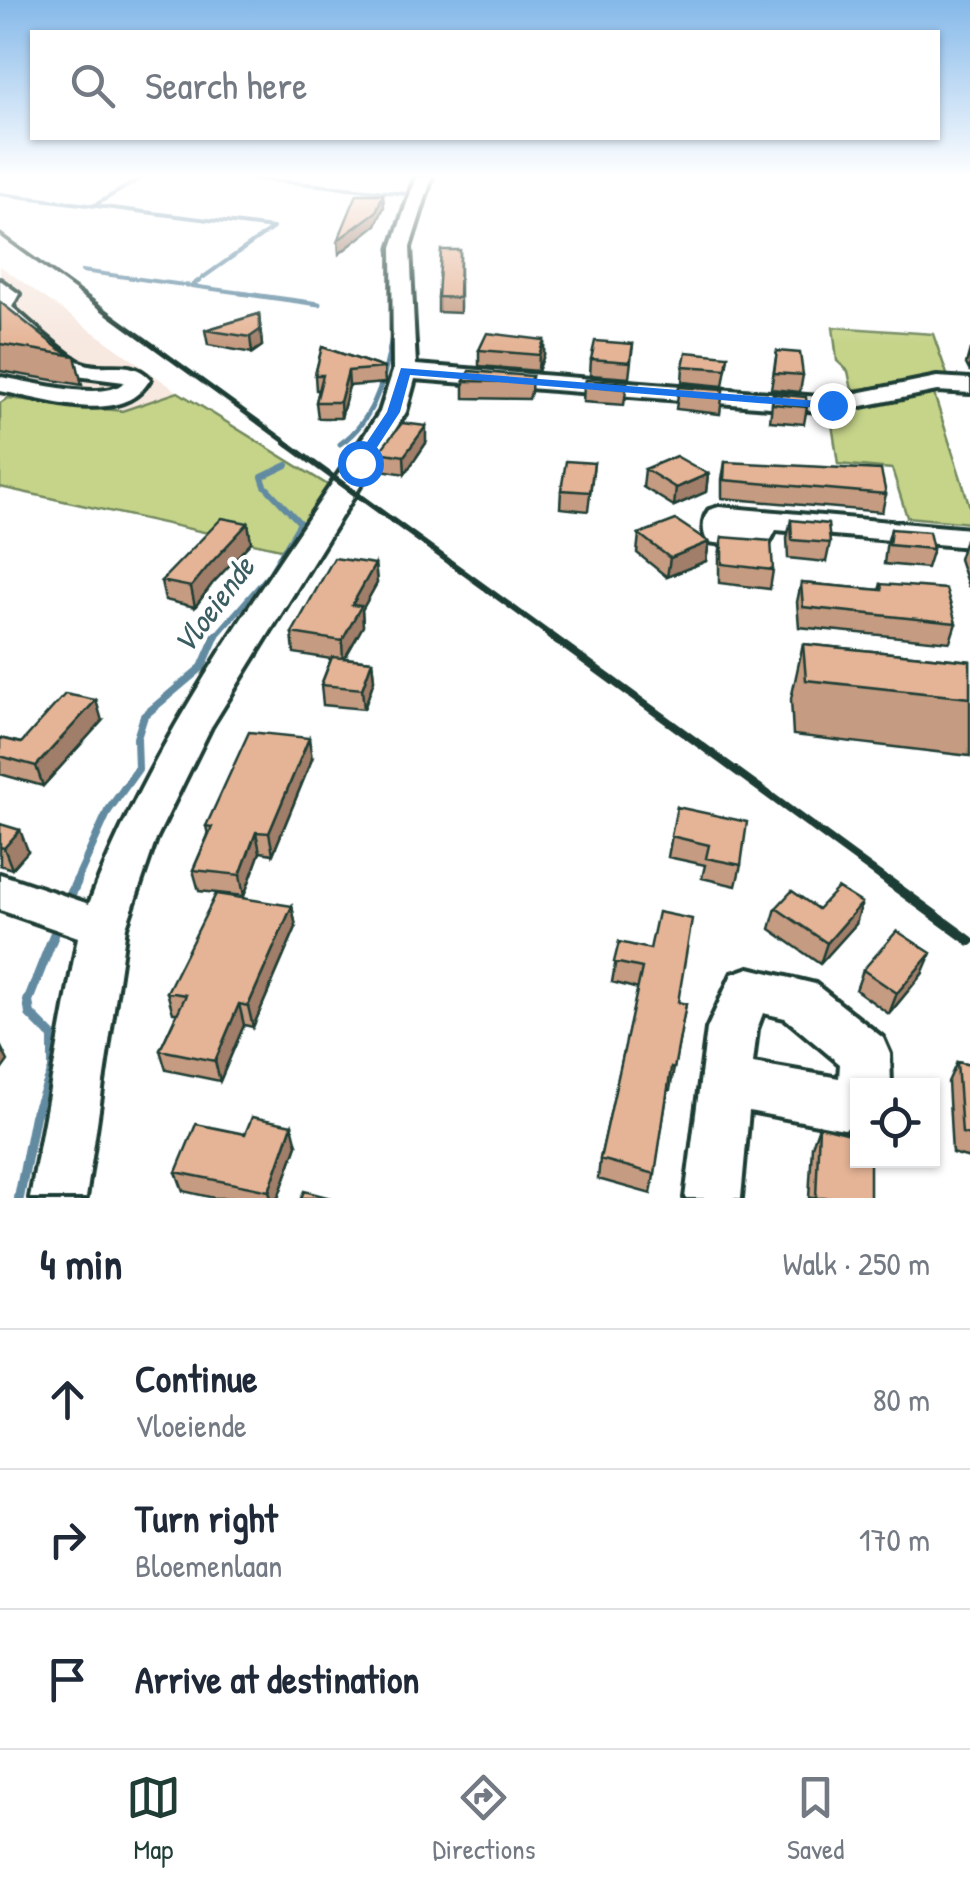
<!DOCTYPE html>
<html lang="en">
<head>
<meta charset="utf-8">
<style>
	:root { --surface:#fff; --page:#f2f2f3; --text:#1f2937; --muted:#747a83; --line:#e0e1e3; --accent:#1f3d34 }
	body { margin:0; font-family:"Patrick Hand",sans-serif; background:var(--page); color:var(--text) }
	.controls { position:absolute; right:30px; bottom:30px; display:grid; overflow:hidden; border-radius:0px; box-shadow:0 2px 8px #0004 }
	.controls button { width:90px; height:90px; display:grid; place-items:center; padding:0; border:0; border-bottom:2px solid var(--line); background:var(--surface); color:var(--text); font:50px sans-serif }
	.stop { position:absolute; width:30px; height:30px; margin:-22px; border:8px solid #1a73e8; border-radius:50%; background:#fff }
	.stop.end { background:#1a73e8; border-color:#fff; box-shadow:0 2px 10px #0008 }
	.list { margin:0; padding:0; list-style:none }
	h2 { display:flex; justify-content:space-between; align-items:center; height:130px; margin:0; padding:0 40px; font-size:42px }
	h2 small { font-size:32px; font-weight:400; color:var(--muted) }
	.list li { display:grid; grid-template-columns:65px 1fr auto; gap:30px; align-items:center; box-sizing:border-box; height:140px; padding:0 40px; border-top:2px solid var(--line) }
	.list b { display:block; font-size:38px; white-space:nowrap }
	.list p { margin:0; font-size:32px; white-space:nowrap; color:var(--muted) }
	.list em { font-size:32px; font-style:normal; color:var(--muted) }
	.icon { flex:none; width:55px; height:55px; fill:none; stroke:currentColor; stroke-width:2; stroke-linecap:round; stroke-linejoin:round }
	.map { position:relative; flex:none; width:970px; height:1198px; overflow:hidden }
	.search { position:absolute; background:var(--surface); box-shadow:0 2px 8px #0004; left:30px; right:30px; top:30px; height:110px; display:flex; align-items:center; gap:25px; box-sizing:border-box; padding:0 35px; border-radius:0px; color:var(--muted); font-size:38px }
	.sheet { height:550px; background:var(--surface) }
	nav { display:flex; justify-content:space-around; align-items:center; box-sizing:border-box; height:140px; border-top:2px solid var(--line); background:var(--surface); font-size:28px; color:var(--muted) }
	nav a { display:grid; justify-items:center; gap:5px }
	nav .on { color:var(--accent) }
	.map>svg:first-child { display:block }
	.built { fill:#f7e8e0 }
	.green { fill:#c5d489; stroke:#72885e; stroke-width:2.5 }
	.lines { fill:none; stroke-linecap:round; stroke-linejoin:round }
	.stream-far4 { stroke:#628ba1; stroke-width:4 }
	.stream-far3 { stroke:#628ba1; stroke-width:5 }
	.stream-far2 { stroke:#628ba1; stroke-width:6 }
	.stream-far1 { stroke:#628ba1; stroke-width:8 }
	.stream { stroke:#628ba1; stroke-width:10 }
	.minor-casing { stroke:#1f3d34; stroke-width:8 }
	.minor { fill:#fff; fill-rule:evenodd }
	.rail-far4 { stroke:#1f3d34; stroke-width:4 }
	.rail-far3 { stroke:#1f3d34; stroke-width:5 }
	.rail-far2 { stroke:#1f3d34; stroke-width:6 }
	.rail-far1 { stroke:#1f3d34; stroke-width:8 }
	.rail { stroke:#1f3d34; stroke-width:10 }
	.wall { fill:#c59b81; stroke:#1f3d34; stroke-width:2.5 }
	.shaded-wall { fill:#a07e69; stroke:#1f3d34; stroke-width:2.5 }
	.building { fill:#e5b496; stroke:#1f3d34; stroke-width:2.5 }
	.route { fill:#1a73e8 }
	.labels { text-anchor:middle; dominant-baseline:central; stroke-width:8; stroke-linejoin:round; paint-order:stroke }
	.water-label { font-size:32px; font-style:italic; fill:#3b5e62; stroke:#fff }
</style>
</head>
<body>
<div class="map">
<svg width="970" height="1198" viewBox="0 0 970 1198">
	<rect width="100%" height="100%" fill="#fff"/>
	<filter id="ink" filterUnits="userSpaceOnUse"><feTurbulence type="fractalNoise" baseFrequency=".01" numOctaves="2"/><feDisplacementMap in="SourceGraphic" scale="20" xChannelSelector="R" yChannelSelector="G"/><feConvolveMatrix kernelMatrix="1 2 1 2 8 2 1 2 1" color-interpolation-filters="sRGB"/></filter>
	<g filter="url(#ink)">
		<path class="built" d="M 0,266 L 178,392 L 122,411 L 5,396 L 0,399 Z"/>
		<path class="green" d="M 833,327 L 933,334 L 948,377 L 852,390 L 848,371 L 837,361 Z
			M 178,392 L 334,489 L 294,552 L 0,487 L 0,403 L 8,398 L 122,411 Z
			M 934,394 L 970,507 L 970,523 L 907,517 L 892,469 L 838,464 L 830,410 Z"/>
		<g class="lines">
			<path class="stream-far4" d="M 237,177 L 407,194
				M 0,194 L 273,228 L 191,286
				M 95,205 L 143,177
				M 395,267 L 389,249 L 413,177
				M 82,271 L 257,295"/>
			<path class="stream-far3" d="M 240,293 L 319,304
				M 340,444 C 377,419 387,370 393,329"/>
			<path class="stream-far2" d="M 215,637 L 269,575 L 300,523 L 265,486 L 262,477 L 287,465"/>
			<path class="stream-far1" d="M 75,884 L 108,811 L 138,769 L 137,738 L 144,716 L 202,667 L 216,635"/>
			<path class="stream" d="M 72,892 L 77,881
				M 19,1198 L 35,1116 L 53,1070 L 53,1037 L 30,1014 L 28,1001 L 54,935"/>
			<g class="minor-casing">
				<path id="minor" d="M 416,177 L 432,177 L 410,247 L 416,365 L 832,398 L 937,377 L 970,379 L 970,393 L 937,391 L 832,412 L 415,379 L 406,412 L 211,727 L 156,839 L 126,927 L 86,1198 L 30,1198 L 78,937 L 0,910 L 0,874 L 89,904 C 158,725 276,570 380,412 L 393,371 L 392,247 Z
					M 0,280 L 19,294 L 12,307 C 28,320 65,356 82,363 C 105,372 130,357 150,379 C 123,428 45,399 0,391 L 0,377 C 28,381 106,403 124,382 L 68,375 L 0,318 Z
					M 719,507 L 970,529 L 970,547 L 776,530 L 768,545 L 757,548 L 708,542 C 702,533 702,519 709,510 Z
					M 749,968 L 815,984 L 883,1038 L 890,1054 L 891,1086 L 858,1086 L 858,1124 L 844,1129 L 749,1111 L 741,1198 L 685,1198 L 707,1029 L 732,974 ZM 763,1013 L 785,1018 L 840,1064 L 839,1078 L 753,1063 L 757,1029 Z"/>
			</g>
			<use href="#minor" class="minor"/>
			<path class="rail-far4" d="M 0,234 L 84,295"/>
			<path class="rail-far3" d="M 81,293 L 290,445"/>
			<path class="rail-far2" d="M 286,443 L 553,637"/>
			<path class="rail-far1" d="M 550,635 L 891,884"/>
			<path class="rail" d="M 888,881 L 970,941"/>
		</g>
		<path class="wall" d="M 460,250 L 460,313 L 438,312 L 438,297 Z
			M 0,302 L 59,349 L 75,356 L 82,385 L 0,371 Z
			M 259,314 L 262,346 L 252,353 L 208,345 L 205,330 Z
			M 544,340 L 544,355 L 538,371 L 479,366 L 479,350 Z
			M 633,344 L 629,378 L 590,375 L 591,359 Z
			M 322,347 L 384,368 L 385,383 L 349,386 L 341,418 L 318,418 L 316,402 L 319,390 L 316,390 L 315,375 Z
			M 970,349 L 970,372 L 966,364 Z
			M 777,351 L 803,375 L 800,392 L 771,389 Z
			M 728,356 L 723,386 L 682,382 L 683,366 Z
			M 532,376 L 531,392 L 529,399 L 464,398 L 464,381 Z
			M 627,383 L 624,405 L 583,402 L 584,385 Z
			M 679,387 L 723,390 L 720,414 L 676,409 Z
			M 773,394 L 807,407 L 804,424 L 770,421 Z
			M 426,443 L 405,474 L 381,470 L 379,452 Z
			M 725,462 L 886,494 L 882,512 L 722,498 L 722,479 Z
			M 594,463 L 588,511 L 560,508 L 561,490 Z
			M 645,469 L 708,474 L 706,492 L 674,506 L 643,487 Z
			M 791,520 L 830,543 L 826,562 L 788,558 L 787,538 Z
			M 248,523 L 251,542 L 212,584 L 195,607 L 165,600 L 161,581 Z
			M 891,529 L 933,549 L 927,568 L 884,564 L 886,547 Z
			M 639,534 L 709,542 L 706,561 L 667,577 L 637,553 Z
			M 722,537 L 773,570 L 770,589 L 719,583 L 719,556 Z
			M 965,540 L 970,540 L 970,587 L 968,586 L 959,559 Z
			M 375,564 L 377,583 L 362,610 L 363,626 L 345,658 L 372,661 L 374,680 L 364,709 L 323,705 L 321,685 L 331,659 L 294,653 L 292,633 Z
			M 801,583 L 879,590 L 881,584 L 956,623 L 950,642 L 799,627 L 797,602 Z
			M 803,644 L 970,661 L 970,756 L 793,735 L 791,699 Z
			M 102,721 L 43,786 L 0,774 L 0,738 L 21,743 Z
			M 312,759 L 273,854 L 260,852 L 244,896 L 199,891 L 193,870 L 208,835 L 206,826 Z
			M 677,807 L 741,865 L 736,886 L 702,878 L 705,865 L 668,857 Z
			M 0,824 L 28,851 L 12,869 L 0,865 Z
			M 292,906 L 296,927 L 253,1027 L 244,1025 L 220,1081 L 166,1070 L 160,1050 L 177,1013 L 173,1013 L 167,992 Z
			M 776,908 L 818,909 L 856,924 L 820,964 L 770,929 Z
			M 619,942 L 678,1002 L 686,1004 L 670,1090 L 668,1089 L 651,1194 L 598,1179 L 600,1159 L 638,989 L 612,982 Z
			M 863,970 L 922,974 L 889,1014 L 856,990 Z
			M 957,1062 L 970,1065 L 970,1158 L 952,1153 L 948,1082 Z
			M 819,1126 L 870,1198 L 809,1198 L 812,1146 Z
			M 245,1134 L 297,1145 L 278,1198 L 214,1198 L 183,1191 L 176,1172 Z"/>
		<path class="shaded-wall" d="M 383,194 L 384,207 L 376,225 L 339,254 L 338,240 Z
			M 259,314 L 262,346 L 252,353 L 250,337 Z
			M 544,340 L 544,355 L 538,371 L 539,355 Z
			M 348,371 L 349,386 L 341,418 L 340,402 Z
			M 426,426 L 426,443 L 405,474 L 404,456 Z
			M 708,474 L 706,492 L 674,506 L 676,488 Z
			M 248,523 L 251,542 L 212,584 L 195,607 L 191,587 L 209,565 Z
			M 709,542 L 706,561 L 667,577 L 670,558 Z
			M 375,564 L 377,583 L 362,610 L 363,626 L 343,661 L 342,641 L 352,605 Z
			M 372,661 L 374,680 L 364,709 L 362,689 Z
			M 96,700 L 102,721 L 43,786 L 36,766 Z
			M 309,738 L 312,759 L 273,854 L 269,833 Z
			M 20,830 L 28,851 L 12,869 L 4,848 Z
			M 256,832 L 260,852 L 244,896 L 240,875 Z
			M 862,903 L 856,924 L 820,964 L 827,943 Z
			M 292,906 L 296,927 L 253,1027 L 248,1006 Z
			M 931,953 L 922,974 L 889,1014 L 897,993 Z
			M 239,1004 L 244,1025 L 220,1081 L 215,1061 Z
			M 0,1045 L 8,1061 L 0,1072 Z
			M 292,1125 L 297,1145 L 278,1198 L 271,1198 L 269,1191 Z"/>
		<path class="building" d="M 357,194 L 383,194 L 376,212 L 338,240 Z
			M 441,250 L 460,250 L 459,298 L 438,297 Z
			M 0,302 L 59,349 L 75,356 L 0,344 Z
			M 259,314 L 260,330 L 250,337 L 205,330 Z
			M 487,333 L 544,340 L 539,355 L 479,350 Z
			M 595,341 L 633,344 L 630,362 L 591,359 Z
			M 322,347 L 384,368 L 348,371 L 340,402 L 316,402 L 323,375 L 315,375 Z
			M 777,351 L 800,353 L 803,375 L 774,373 Z
			M 686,352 L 728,356 L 726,369 L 683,366 Z
			M 469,371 L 532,376 L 529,382 L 464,381 Z
			M 586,380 L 627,383 L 626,389 L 584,385 Z
			M 679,387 L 723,390 L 722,397 L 678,393 Z
			M 773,394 L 806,397 L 807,407 L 773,404 Z
			M 402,423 L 426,426 L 404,456 L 379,452 Z
			M 676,456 L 708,474 L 676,488 L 645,469 Z
			M 566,461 L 594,463 L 590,492 L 561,490 Z
			M 725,462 L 881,470 L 886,494 L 724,480 Z
			M 222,518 L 248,523 L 209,565 L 191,587 L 161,581 Z
			M 676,520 L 709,542 L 670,558 L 639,534 Z
			M 791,520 L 828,524 L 830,543 L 792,540 Z
			M 891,529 L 929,532 L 933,549 L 889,545 Z
			M 722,537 L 771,541 L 773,570 L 722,564 Z
			M 965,540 L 970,540 L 970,555 Z
			M 334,558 L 375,564 L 352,605 L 361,606 L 342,641 L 292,633 Z
			M 801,583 L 882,590 L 881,584 L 946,589 L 956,623 L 803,607 Z
			M 803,644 L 970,661 L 970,698 L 806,680 Z
			M 332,657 L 372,661 L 362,689 L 321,685 Z
			M 65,694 L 96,700 L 36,766 L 0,756 L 0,738 L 21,743 Z
			M 249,732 L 309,738 L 269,833 L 256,832 L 240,875 L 193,870 L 212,827 L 206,826 Z
			M 677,807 L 747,822 L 741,865 L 706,858 L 709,845 L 671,836 Z
			M 0,824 L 20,830 L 4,848 L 0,847 Z
			M 838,888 L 862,903 L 827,943 L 776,908 L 792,891 L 818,909 Z
			M 216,894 L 292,906 L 248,1006 L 239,1004 L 215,1061 L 160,1050 L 186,995 L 167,992 Z
			M 658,912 L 692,919 L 678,1002 L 686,1004 L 674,1069 L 671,1068 L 655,1174 L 600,1159 L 642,968 L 614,962 L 619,942 L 650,949 Z
			M 897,931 L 931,953 L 897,993 L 863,970 Z
			M 957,1062 L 970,1065 L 970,1135 L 962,1133 Z
			M 252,1117 L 292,1125 L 269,1191 L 176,1172 L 196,1124 L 245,1134 Z
			M 819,1126 L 858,1136 L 858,1160 L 870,1160 L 870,1198 L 816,1198 Z
			M 304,1191 L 331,1198 L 301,1198 Z"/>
	</g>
	<linearGradient id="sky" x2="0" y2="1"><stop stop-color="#84b8e9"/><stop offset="0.51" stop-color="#fff"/><stop offset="1" stop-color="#fff" stop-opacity="0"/></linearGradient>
	<rect width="970" height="345" fill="url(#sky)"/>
	<path class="route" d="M 401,368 L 832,402 L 838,405 L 832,409 L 410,375 L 400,412 L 365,466 L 355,466 L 353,463 L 387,412 Z"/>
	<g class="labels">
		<g class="water-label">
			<text transform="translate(213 605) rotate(-53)">Vloeiende</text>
		</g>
	</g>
</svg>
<div class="controls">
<button><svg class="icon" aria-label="locate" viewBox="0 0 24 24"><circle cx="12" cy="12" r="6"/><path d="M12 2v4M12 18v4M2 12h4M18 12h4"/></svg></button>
</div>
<div class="stop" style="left:360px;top:463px"></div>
<div class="stop end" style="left:832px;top:405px"></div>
<div class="search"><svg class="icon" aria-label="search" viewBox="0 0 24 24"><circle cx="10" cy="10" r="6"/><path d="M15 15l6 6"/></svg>Search here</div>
</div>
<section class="sheet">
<h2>4 min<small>Walk · 250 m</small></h2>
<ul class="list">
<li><svg class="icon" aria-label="ahead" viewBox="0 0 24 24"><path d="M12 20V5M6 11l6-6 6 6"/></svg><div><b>Continue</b><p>Vloeiende</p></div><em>80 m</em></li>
<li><svg class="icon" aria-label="right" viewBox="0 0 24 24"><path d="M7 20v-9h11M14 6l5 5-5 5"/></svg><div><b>Turn right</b><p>Bloemenlaan</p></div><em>170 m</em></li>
<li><svg class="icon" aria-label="arrive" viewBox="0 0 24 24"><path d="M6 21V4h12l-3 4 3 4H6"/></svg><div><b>Arrive at destination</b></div></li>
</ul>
</section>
<nav>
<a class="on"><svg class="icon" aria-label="map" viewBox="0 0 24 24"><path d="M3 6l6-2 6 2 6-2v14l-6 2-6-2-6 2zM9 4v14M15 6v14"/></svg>Map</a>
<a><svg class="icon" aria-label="directions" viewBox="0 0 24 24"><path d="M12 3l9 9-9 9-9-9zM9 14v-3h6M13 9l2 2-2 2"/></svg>Directions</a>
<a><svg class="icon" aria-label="saved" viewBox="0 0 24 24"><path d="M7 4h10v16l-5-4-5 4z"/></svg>Saved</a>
</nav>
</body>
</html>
